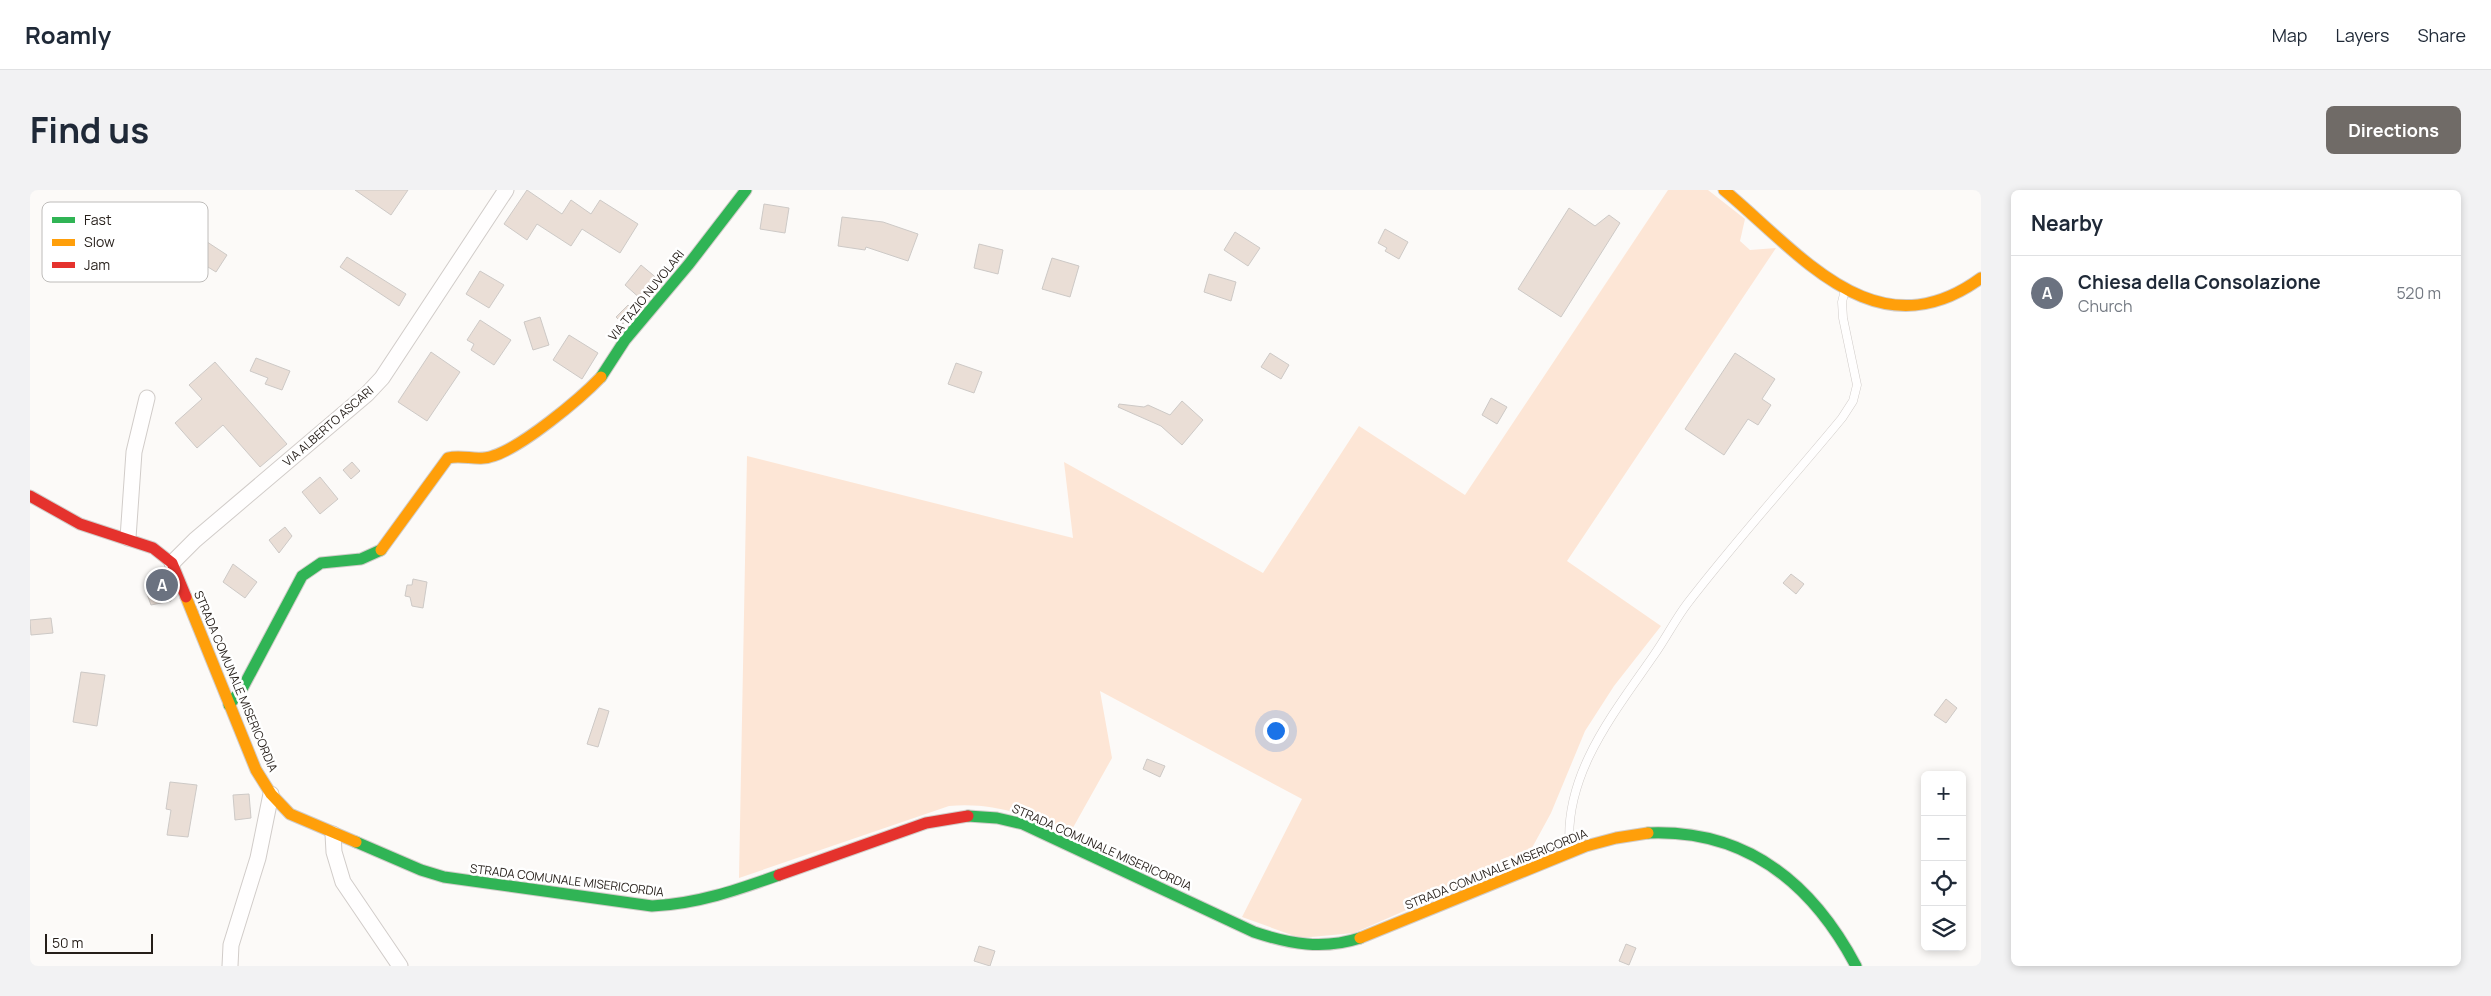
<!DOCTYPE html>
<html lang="en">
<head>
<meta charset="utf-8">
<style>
	:root { --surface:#fff; --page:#f2f2f3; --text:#1f2937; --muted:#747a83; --line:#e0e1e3; --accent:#706b67 }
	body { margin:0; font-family:Manrope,sans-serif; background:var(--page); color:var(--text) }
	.controls { position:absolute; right:15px; bottom:15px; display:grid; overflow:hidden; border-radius:8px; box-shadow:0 2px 8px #0003 }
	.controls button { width:45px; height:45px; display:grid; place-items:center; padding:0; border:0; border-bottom:1px solid var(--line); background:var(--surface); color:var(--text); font:25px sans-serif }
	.scale { position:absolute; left:15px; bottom:12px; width:108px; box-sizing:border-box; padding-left:5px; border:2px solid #251e19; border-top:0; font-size:14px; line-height:18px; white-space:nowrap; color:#251e19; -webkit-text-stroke:4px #fff; paint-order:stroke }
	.you { position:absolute; left:1245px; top:540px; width:18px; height:18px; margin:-12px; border:4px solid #fff; border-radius:50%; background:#1a73e8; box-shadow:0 0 0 8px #1a73e833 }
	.badge { display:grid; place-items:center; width:32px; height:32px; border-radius:50%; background:var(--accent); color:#fff; font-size:16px; font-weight:700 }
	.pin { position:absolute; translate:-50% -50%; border:2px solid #fff; box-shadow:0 1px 5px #0006 }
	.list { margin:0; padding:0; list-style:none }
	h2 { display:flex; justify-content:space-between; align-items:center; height:65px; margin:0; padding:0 20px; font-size:21px }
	h2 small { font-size:16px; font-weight:400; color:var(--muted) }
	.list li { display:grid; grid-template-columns:32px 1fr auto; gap:15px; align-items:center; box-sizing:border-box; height:75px; padding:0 20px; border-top:1px solid var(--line) }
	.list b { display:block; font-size:19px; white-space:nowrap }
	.list p { margin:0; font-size:16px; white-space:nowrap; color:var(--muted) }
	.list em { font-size:16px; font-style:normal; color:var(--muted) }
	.icon { flex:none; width:28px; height:28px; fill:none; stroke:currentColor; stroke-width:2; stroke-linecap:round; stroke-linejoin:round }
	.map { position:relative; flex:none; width:1951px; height:776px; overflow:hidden; border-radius:8px }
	header { display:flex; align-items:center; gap:30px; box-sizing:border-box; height:70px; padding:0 25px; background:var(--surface); border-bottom:1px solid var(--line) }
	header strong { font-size:24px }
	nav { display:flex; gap:28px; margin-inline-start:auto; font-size:18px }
	.intro { display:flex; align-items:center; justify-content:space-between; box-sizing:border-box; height:120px; padding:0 30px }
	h1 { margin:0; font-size:35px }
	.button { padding:12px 22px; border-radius:8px; background:var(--accent); color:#fff; font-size:18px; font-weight:700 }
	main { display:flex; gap:30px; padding:0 30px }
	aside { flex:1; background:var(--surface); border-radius:8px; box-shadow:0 2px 8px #0003 }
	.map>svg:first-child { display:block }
	.green { fill:#fde6d6 }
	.building { fill:#eaded6; stroke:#cdc9c6 }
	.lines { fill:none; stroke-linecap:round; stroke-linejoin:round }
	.lane-casing { stroke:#d1ccc9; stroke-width:9 }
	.street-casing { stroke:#d1ccc9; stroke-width:17 }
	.fast-casing { stroke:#d1ccc9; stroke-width:13 }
	.slow-casing { stroke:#d1ccc9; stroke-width:13 }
	.jam-casing { stroke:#d1ccc9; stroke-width:13 }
	.lane { stroke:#fffefe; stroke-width:8 }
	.street { stroke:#fffefe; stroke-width:15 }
	.fast { stroke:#30b455; stroke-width:11 }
	.slow { stroke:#ff9f0a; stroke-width:11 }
	.jam { stroke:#e5322d; stroke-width:11 }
	.labels { text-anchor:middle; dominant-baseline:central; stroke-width:5; stroke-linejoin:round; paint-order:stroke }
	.street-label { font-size:12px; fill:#251e19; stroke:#fff }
	.key { fill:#fff; stroke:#bebcba; stroke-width:1 }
	.key-label { font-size:14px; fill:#251e19 }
</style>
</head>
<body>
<header>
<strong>Roamly</strong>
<nav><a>Map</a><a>Layers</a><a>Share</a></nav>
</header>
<div class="intro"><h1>Find us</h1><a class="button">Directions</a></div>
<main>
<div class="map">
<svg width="1951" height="776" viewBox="0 0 1951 776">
	<rect width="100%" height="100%" fill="#fcfaf8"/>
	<path class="green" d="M 1638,0 L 1678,0 L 1715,29 L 1710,51 L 1720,60 L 1746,58 L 1537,371 L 1631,436 L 1584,496 L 1555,541 L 1521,623 L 1497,667 L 1324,743 L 1270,748 L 1212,727 L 1272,609 L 1070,501 L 1082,568 L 1040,643 C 998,626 966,612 919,616 L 709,688 L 717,266 L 1043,348 L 1034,272 L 1233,383 L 1329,236 L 1435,305 Z"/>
	<path class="building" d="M 325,0 L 378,0 L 361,25 Z
		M 497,0 L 532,24 L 541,10 L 561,24 L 570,10 L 608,34 L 590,63 L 552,39 L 541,56 L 507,34 L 497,50 L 474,34 Z
		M 734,14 L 759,18 L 755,43 L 730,39 Z
		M 1539,18 L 1565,36 L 1579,25 L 1590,33 L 1531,127 L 1488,99 Z
		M 812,27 L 853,32 L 888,44 L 878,71 L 836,57 L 835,60 L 808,56 Z
		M 1355,39 L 1378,52 L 1369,69 L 1355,61 L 1357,58 L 1348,53 Z
		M 1205,42 L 1230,58 L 1218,76 L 1194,60 Z
		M 168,46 L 197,65 L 186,82 L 157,64 Z
		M 949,54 L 973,60 L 968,84 L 944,78 Z
		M 317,67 L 376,104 L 369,116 L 310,77 Z
		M 1022,68 L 1049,76 L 1040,107 L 1012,99 Z
		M 611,75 L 629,90 L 612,110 L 595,95 Z
		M 450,81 L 474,95 L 459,118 L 436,104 Z
		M 1179,84 L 1206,92 L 1201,111 L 1174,102 Z
		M 598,115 L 604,121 L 593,134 L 586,127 Z
		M 510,127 L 519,155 L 503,160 L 494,132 Z
		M 450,130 L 481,150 L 464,175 L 441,160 L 444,154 L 437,150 Z
		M 539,145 L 568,163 L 552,189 L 523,170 Z
		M 401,162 L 430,182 L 397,231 L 368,212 Z
		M 1240,163 L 1259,175 L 1251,189 L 1231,177 Z
		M 1705,163 L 1745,189 L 1732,209 L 1741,215 L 1728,235 L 1718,229 L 1694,265 L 1655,239 Z
		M 226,168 L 260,181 L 252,200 L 235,194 L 238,188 L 220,181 Z
		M 185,172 L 257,254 L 230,277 L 193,235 L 167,258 L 145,233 L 172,209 L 159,195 Z
		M 926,173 L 952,182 L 944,203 L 918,194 Z
		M 1461,208 L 1477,217 L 1467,234 L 1452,225 Z
		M 1152,211 L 1173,230 L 1152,255 L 1131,236 L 1088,217 L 1089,214 L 1114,217 L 1118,215 L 1140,225 Z
		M 322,272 L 330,281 L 321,289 L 313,280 Z
		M 290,287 L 308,309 L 290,324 L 272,302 Z
		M 255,337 L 262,346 L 249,363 L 239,350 Z
		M 203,374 L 227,392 L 215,408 L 193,392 Z
		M 133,381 L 143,407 L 141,411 L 121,415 L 117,404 L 126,402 L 120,390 L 121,384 Z
		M 1761,384 L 1774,394 L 1766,404 L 1753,393 Z
		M 383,389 L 397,392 L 393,418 L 382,416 L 380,407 L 375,406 L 377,395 L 382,395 Z
		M 21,428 L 23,443 L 1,445 L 0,430 Z
		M 51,482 L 75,485 L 67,536 L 43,532 Z
		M 1916,509 L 1927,518 L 1916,533 L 1904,525 Z
		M 569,518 L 579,521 L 568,557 L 557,554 Z
		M 1117,569 L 1135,576 L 1130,587 L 1113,579 Z
		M 140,592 L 167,595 L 158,647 L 137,645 L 141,620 L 136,619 Z
		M 219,604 L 221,628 L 205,630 L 203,605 Z
		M 1596,754 L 1606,758 L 1599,775 L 1589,771 Z
		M 949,756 L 965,761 L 960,776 L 944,771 Z"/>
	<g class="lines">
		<g class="lane-casing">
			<path id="lane" d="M 1540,661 C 1532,586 1584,523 1624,465 C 1636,448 1645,430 1657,414 C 1706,350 1761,290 1812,228 L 1823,211 L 1827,195 L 1813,128 L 1812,112 L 1815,100"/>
		</g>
		<g class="street-casing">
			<path id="street" d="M 98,348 L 104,262 L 117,208
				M 142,373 L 165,350 L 337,204 L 352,188 L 476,0
				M 303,644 L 304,662 L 313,692 L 370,776
				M 200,776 L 201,755 L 228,668 L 241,604"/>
		</g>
		<g class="fast-casing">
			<path id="fast" d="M 571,187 L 595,150 L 659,74 L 716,0
				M 199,515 L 212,499 L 272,386 L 291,373 L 331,369 L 351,360
				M 938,626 L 967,628 L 993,634 L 1224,742 C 1260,754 1293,760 1330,748
				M 1618,643 C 1716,639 1782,693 1826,776
				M 326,652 L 391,680 L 414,687 L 622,716 C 667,714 707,700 749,685"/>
		</g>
		<g class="slow-casing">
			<path id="slow" d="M 1694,0 C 1770,63 1846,165 1951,88
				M 351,360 L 418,268 C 433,264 448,272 463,266 C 492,257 549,210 571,187
				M 156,407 L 226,580 L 241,604 L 260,624 L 326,652
				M 1330,748 L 1556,656 L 1586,648 L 1618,643"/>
		</g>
		<g class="jam-casing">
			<path id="jam" d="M 0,306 L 50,334 L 123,358 L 142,373 L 156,407
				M 749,685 L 896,633 L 938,626"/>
		</g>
		<use href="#lane" class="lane"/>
		<use href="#street" class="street"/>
		<use href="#fast" class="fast"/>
		<use href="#slow" class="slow"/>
		<use href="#jam" class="jam"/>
	</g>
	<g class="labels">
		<g class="street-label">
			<text transform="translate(616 105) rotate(-51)">VIA TAZIO NUVOLARI</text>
			<text transform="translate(298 236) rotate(-41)">VIA ALBERTO ASCARI</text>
			<text transform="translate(206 491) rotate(67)">STRADA COMUNALE MISERICORDIA</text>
			<text transform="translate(1072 657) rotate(24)">STRADA COMUNALE MISERICORDIA</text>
			<text transform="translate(1466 679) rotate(-22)">STRADA COMUNALE MISERICORDIA</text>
			<text transform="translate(537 690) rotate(7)">STRADA COMUNALE MISERICORDIA</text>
		</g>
	</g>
	<rect x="12" y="12" width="166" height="80" rx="8" class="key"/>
	<rect x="22" y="27" width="23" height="6" fill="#30b455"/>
	<rect x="22" y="49" width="23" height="7" fill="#ff9f0a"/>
	<rect x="22" y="72" width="23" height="6" fill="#e5322d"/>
	<g class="key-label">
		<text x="54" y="35">Fast</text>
		<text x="54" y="57">Slow</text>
		<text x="54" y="80">Jam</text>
	</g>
</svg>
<div class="controls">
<button>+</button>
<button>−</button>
<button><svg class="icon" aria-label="locate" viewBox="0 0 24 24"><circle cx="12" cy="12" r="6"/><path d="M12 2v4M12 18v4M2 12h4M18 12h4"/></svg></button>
<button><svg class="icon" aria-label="layers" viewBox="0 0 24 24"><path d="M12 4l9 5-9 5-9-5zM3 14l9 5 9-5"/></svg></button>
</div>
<div class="scale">50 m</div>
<div class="you"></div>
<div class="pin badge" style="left:132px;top:395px;background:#6b7280">A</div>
</div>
<aside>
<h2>Nearby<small></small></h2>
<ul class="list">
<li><span class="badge" style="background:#6b7280">A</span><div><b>Chiesa della Consolazione</b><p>Church</p></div><em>520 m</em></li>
</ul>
</aside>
</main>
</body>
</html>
